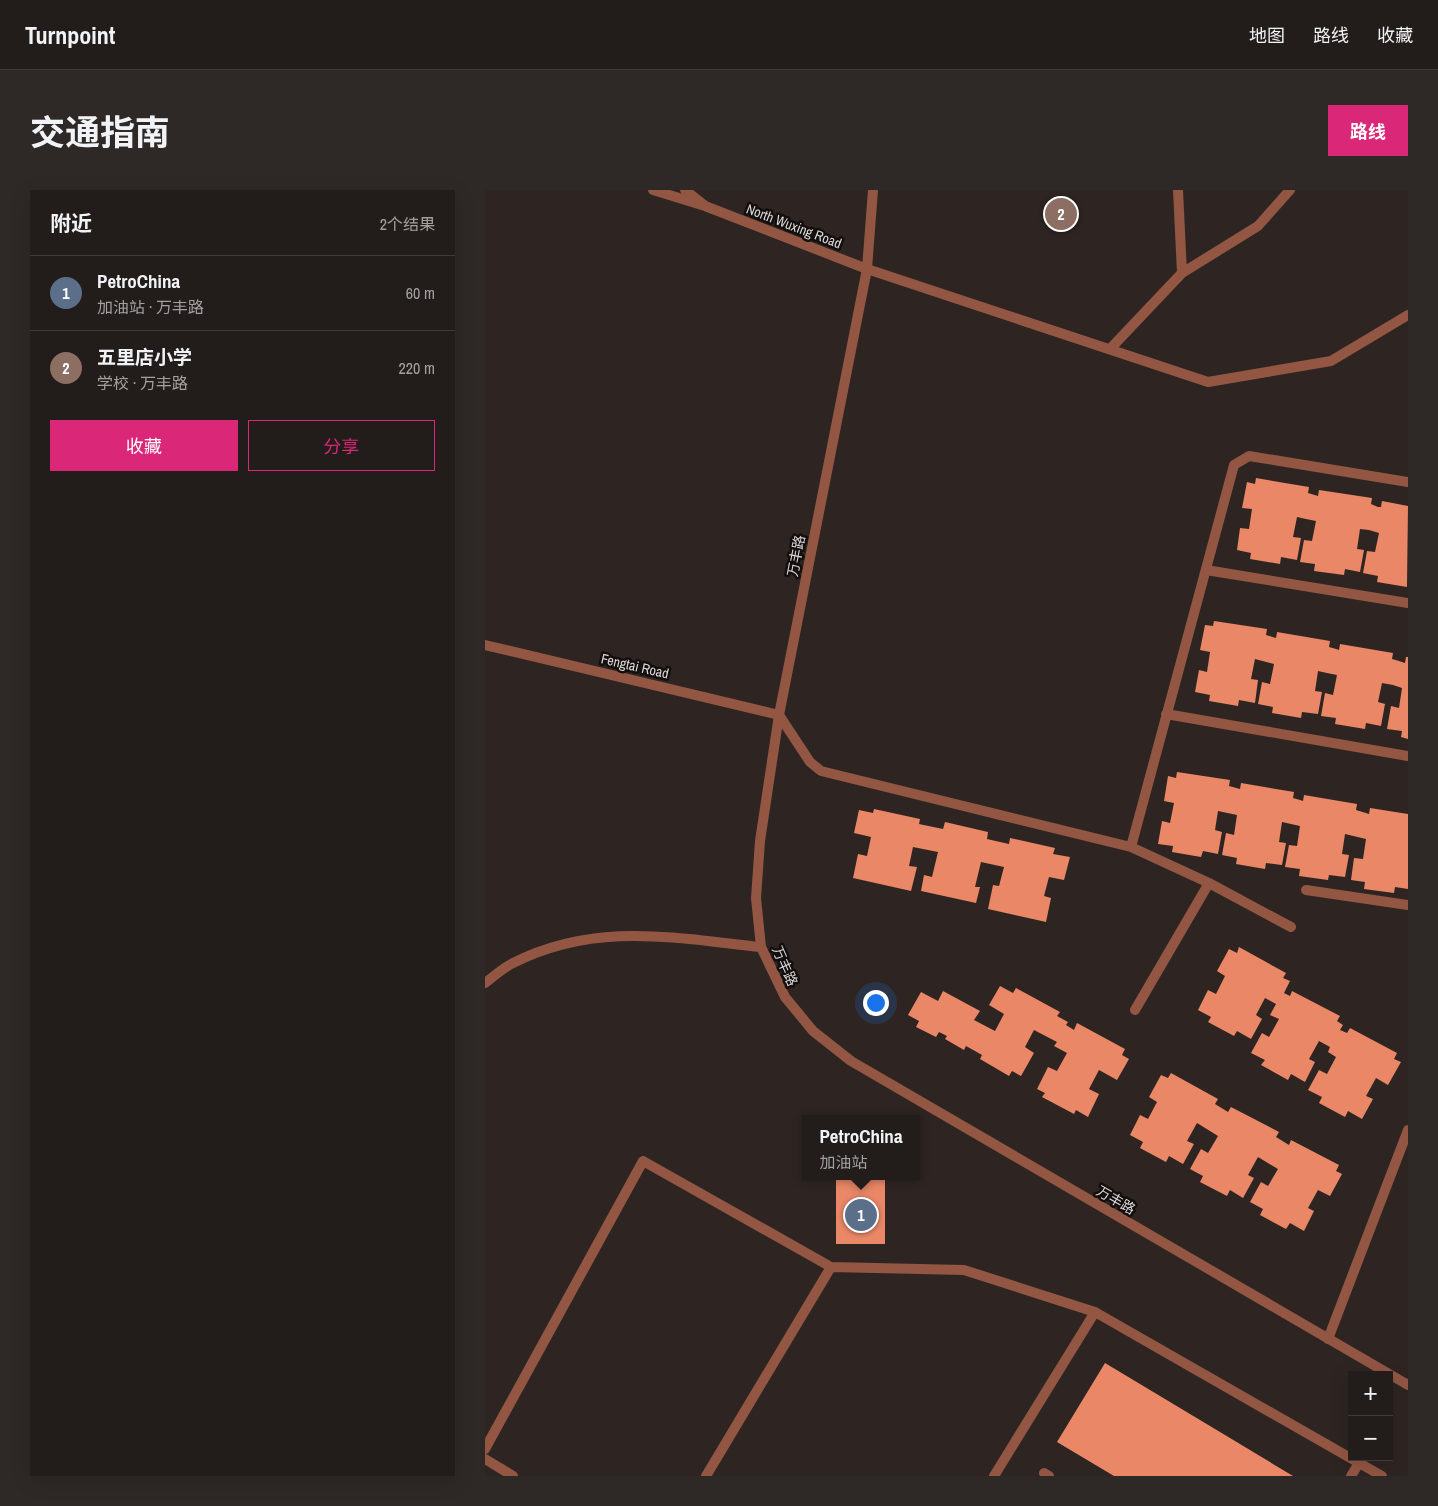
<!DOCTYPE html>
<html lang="zh">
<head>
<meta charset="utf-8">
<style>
	:root { --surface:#221c1a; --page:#2e2927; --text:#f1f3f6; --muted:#a2a1a2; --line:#3f3a39; --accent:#db2777 }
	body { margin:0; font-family:"Archivo Narrow","Noto Sans SC",sans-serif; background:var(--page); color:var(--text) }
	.controls { position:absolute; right:15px; bottom:15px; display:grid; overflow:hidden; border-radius:0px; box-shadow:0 5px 20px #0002 }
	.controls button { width:45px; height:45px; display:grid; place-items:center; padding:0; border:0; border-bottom:1px solid var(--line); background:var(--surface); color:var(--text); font:25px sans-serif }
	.you { position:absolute; left:390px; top:812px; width:18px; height:18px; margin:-12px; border:4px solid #fff; border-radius:50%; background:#1a73e8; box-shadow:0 0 0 8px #1a73e833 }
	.badge { display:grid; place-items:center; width:32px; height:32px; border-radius:50%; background:var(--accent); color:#fff; font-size:16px; font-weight:700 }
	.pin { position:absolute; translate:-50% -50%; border:2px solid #fff; box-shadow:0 1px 5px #0006 }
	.popup { position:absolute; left:317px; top:925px; width:118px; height:65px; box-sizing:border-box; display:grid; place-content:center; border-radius:0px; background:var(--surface); filter:drop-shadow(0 1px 4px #0005); font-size:16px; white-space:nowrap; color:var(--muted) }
	.popup b { font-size:19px; color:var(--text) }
	.popup::after { content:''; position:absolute; left:50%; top:100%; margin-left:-10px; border:10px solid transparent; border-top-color:var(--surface) }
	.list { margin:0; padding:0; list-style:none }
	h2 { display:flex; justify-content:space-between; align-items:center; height:65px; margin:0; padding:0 20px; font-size:21px }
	h2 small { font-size:16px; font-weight:400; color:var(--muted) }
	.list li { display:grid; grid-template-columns:32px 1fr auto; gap:15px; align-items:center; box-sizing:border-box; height:75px; padding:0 20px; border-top:1px solid var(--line) }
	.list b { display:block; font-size:19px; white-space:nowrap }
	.list p { margin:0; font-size:16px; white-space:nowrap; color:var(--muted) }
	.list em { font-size:16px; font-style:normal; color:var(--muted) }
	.actions { display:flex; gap:10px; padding:15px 20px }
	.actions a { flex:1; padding:11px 0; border:1px solid var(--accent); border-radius:0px; text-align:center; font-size:18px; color:var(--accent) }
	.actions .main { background:var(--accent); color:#fff }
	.map { position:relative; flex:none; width:923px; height:1286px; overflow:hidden; border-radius:0px }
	header { display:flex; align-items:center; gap:30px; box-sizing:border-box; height:70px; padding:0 25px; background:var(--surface); border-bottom:1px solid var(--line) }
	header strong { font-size:24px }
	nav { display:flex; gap:28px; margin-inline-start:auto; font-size:18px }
	.intro { display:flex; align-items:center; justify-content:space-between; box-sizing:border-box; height:120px; padding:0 30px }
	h1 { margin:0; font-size:35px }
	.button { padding:12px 22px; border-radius:0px; background:var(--accent); color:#fff; font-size:18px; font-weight:700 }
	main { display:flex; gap:30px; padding:0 30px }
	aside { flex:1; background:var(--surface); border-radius:0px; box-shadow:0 5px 20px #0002 }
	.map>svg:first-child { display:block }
	.building { fill:#ea8767 }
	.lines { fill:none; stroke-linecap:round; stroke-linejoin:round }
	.service { stroke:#925643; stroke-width:10 }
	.minor { stroke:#925643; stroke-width:10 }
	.tertiary { stroke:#925643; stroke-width:10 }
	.labels { text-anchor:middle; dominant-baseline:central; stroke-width:5; stroke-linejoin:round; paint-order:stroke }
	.street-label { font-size:14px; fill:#ddd7d5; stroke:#130f0e }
</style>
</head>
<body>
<header>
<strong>Turnpoint</strong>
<nav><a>地图</a><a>路线</a><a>收藏</a></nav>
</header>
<div class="intro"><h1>交通指南</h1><a class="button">路线</a></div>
<main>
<aside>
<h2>附近<small>2个结果</small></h2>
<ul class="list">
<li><span class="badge" style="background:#5c6f8a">1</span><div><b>PetroChina</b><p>加油站 · 万丰路</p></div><em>60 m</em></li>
<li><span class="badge" style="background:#8d6e63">2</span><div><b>五里店小学</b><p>学校 · 万丰路</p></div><em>220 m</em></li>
</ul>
<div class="actions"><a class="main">收藏</a><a>分享</a></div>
</aside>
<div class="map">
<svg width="923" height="1286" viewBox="0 0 923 1286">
	<rect width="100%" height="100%" fill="#2e2522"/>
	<path class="building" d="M 771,288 L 824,297 L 823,303 L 833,306 L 834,300 L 887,308 L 886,314 L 893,317 L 896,317 L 897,311 L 923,316 L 922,397 L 892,392 L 893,386 L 878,383 L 882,361 L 890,362 L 894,343 L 884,340 L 875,339 L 872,359 L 879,360 L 875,382 L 860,379 L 859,385 L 829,381 L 830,374 L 815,372 L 819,350 L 827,351 L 831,331 L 821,329 L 812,327 L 808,347 L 816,348 L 812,370 L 796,367 L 795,374 L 765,369 L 766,363 L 752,360 L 755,338 L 764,339 L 767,319 L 757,318 L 762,292 L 770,294 Z
		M 729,431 L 782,439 L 781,445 L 791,448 L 792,442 L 845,451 L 844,457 L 851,459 L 854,460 L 855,454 L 908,463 L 907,469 L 914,471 L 920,473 L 921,467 L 923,467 L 923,549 L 916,547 L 917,541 L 902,539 L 906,516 L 914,518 L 917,498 L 908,495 L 897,493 L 893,512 L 900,514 L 896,536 L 881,533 L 880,539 L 850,534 L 851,528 L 836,526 L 840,503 L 848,505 L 852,485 L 842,483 L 833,481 L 830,501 L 837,502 L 833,524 L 817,522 L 816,528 L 787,523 L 788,517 L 773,514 L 777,492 L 785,494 L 789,474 L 770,469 L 766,489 L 773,490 L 770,513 L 754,510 L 753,516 L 724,511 L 725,505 L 710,502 L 714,480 L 722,482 L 725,462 L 715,460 L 720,435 L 728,436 Z
		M 692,582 L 745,590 L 744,596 L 755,599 L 756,593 L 809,602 L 808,608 L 815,610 L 818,611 L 819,605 L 872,614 L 871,620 L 884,624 L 885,618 L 923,624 L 923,699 L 910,697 L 909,703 L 879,699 L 880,692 L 866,690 L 869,668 L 878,669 L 881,649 L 860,644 L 857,664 L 864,665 L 860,687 L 844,685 L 843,690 L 814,686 L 815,679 L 800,677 L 804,655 L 812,656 L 815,636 L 797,632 L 794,652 L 801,653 L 797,675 L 781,673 L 780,679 L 751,674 L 752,668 L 737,665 L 741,643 L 749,645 L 752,625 L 733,621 L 730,640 L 737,642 L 733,664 L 718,661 L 716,667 L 687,662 L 688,656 L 673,654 L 677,631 L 685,633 L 689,613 L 679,611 L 683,586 L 691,588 Z
		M 389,619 L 435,629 L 434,634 L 458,639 L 460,632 L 503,642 L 502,649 L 524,654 L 525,648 L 570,658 L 568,664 L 585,667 L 579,690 L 564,687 L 559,706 L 566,708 L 561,732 L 503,719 L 508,695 L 514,696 L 519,677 L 496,672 L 490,697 L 495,697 L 491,713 L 436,701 L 439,685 L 447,687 L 453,662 L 428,657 L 424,676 L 432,677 L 426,701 L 368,688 L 373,664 L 382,666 L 386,647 L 369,643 L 374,620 L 388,623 Z
		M 754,757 L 801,783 L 798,788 L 805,791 L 799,803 L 805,806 L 807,801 L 855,826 L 852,831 L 858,835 L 855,840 L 862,843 L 865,838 L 912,863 L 909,869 L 916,872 L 903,895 L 891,888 L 881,906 L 888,909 L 877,929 L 863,921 L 860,927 L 834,913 L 837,907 L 823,900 L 834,880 L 842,884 L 851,867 L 843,862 L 845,857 L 834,851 L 824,869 L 830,872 L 820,892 L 806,884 L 803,890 L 776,875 L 780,870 L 766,863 L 777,843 L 784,847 L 794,829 L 785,825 L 791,814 L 780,808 L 771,825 L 777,829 L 766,849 L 752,841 L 749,846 L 723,832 L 726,827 L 713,820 L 723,800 L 731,804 L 740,786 L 732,781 L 744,759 L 752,763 Z
		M 515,796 L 528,803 L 531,798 L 575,822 L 572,826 L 583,832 L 581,835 L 589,840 L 592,833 L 640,859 L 637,865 L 644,869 L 632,890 L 614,880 L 604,899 L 614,904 L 603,927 L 591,920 L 589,924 L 557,907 L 560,903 L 552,899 L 563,877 L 572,881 L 582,863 L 569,856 L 572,852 L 549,840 L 540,857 L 549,863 L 536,886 L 527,881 L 524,886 L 495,869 L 497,865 L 490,861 L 481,856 L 479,860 L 460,849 L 462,846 L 454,842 L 451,847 L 431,837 L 434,831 L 423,825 L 436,802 L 453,811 L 458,801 L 495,821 L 489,830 L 510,841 L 519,824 L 504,815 Z
		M 686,883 L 733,909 L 730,914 L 743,922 L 746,917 L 794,942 L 791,947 L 804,955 L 806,950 L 854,975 L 851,981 L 857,984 L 845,1006 L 833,1000 L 823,1018 L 829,1021 L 819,1041 L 805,1033 L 801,1039 L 775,1025 L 778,1019 L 765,1012 L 776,992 L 783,996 L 793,979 L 773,967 L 763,985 L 769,988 L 758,1008 L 745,1000 L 742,1006 L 715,992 L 718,986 L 705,979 L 716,959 L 723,963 L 733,946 L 712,933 L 702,951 L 709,954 L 698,974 L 684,966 L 681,972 L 655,958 L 658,952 L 645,945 L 655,925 L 663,929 L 672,912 L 664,907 L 676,885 L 683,888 Z
		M 351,989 L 400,989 L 400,1054 L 351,1054 Z
		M 620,1173 L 725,1236 L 808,1286 L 629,1286 L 572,1252 Z"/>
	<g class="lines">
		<path class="service" d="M 693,0 L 697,83
			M 382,79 L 723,192 L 846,171 L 923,125
			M 625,159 L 697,83 L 773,36 L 805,0
			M 721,380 L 923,413
			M 681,524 L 923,566
			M 294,525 L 325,572 L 336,581 L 646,657 L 724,693 L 806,737
			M 646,657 L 749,275 L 764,266 L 923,292
			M 821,700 L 923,715
			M 650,820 L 724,693
			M 843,1149 L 923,940
			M 0,1259 L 158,971 L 346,1077 L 479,1080 L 610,1122
			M 0,1269 L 28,1286
			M 559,1283 L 564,1286
			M 221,1286 L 346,1077
			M 866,1286 L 874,1273"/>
		<path class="minor" d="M 200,0 L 219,15
			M 0,455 L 294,525
			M 0,793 C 9,786 18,778 28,773 C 111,731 189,748 276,757
			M 509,1286 L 610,1122 L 897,1286"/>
		<path class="tertiary" d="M 168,0 L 220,16 L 382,79
			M 388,0 L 382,79 L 294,525 L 275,651 L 271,708 L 276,757 L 300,807 L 328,841 L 366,871 L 923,1195"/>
	</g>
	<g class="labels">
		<g class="street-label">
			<text transform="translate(309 36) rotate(21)">North Wuxing Road</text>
			<text transform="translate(311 366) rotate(-79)">万丰路</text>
			<text transform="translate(150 476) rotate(13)">Fengtai Road</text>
			<text transform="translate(300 776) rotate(66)">万丰路</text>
			<text transform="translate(631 1010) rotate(30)">万丰路</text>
		</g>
	</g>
</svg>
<div class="controls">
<button>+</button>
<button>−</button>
</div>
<div class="you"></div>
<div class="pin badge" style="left:376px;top:1025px;background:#5c6f8a">1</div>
<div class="popup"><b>PetroChina</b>加油站</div>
<div class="pin badge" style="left:576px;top:24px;background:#8d6e63">2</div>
</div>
</main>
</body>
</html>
